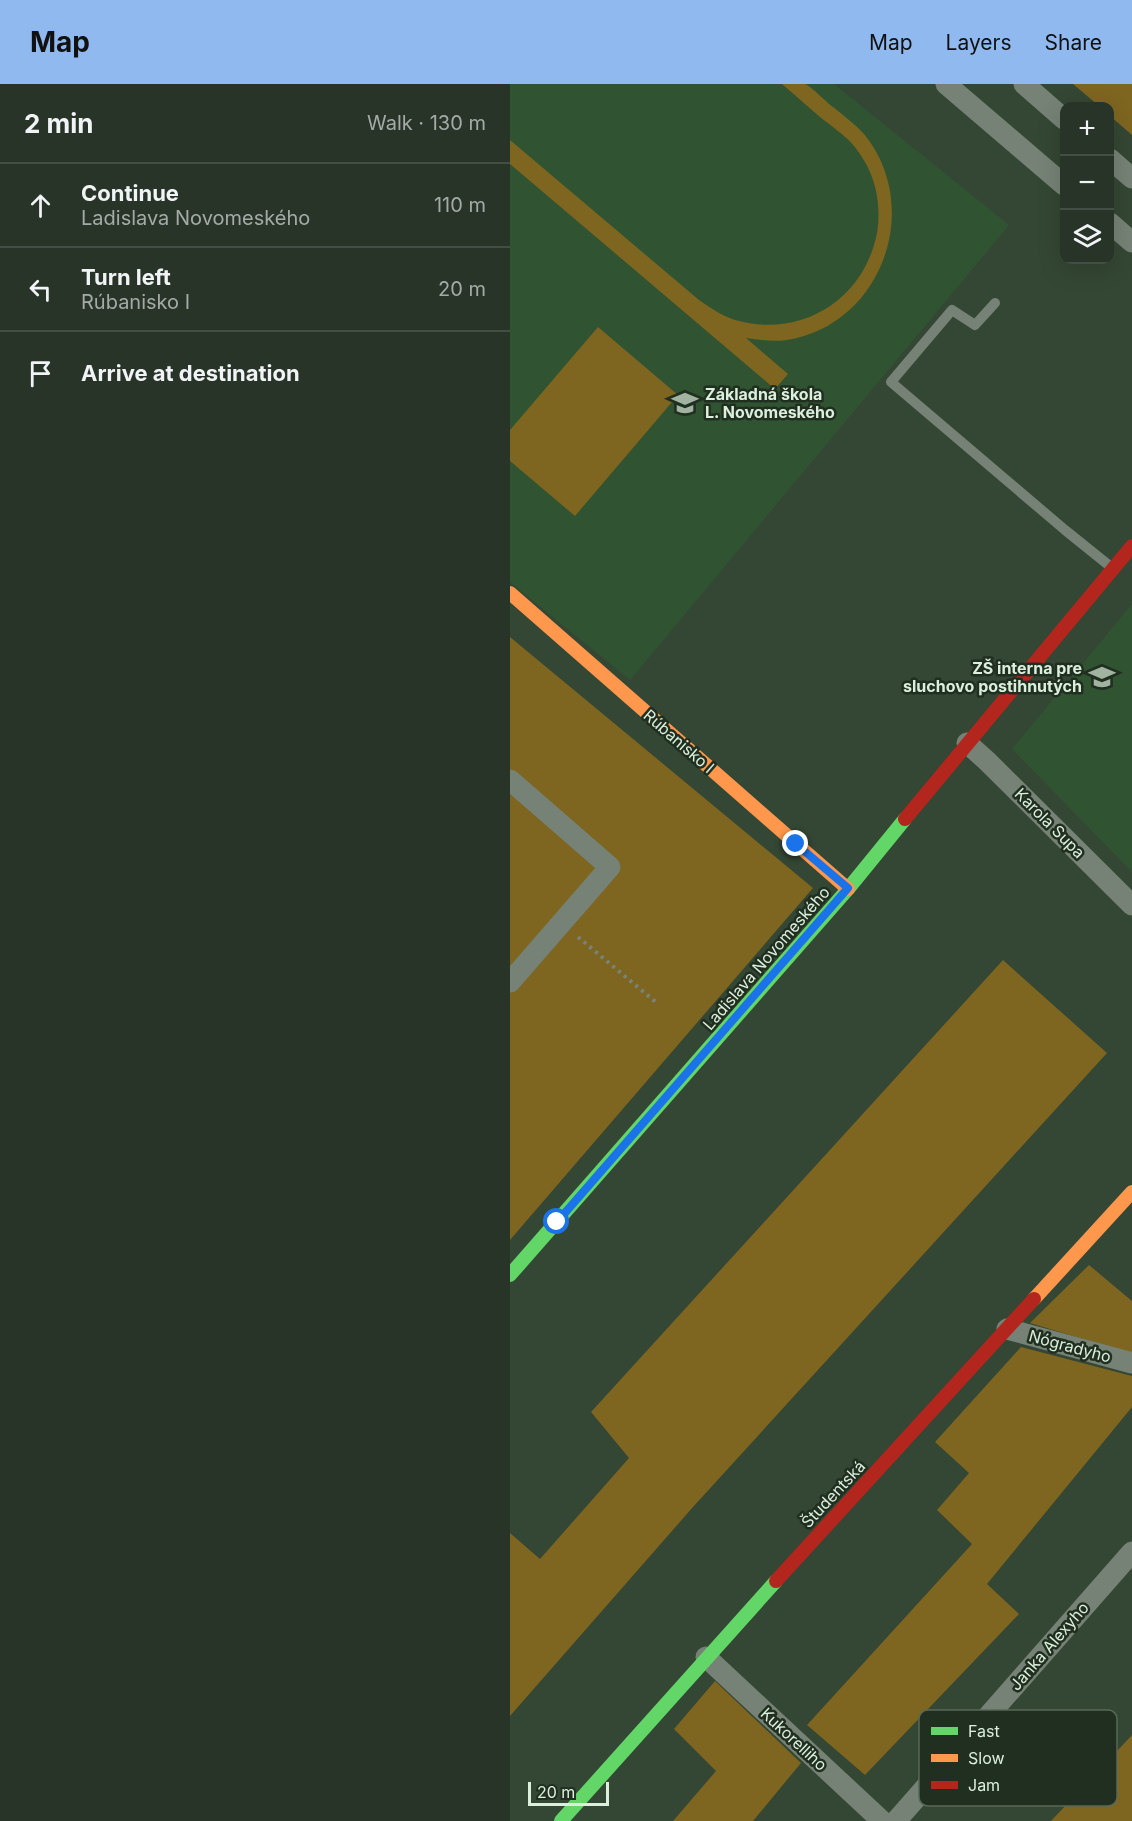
<!DOCTYPE html>
<html lang="en">
<head>
<meta charset="utf-8">
<style>
	:root { --surface:#273427; --page:#333f33; --text:#f1f3f6; --muted:#a4aaa7; --line:#434f44; --accent:#90b9f0 }
	body { margin:0; font-family:Inter,sans-serif; background:var(--page); color:var(--text) }
	.controls { position:absolute; right:18px; top:18px; display:grid; overflow:hidden; border-radius:12px; box-shadow:0 6px 24px #0002 }
	.controls button { width:54px; height:54px; display:grid; place-items:center; padding:0; border:0; border-bottom:2px solid var(--line); background:var(--surface); color:var(--text); font:30px sans-serif }
	.scale { position:absolute; left:18px; bottom:15px; width:81px; box-sizing:border-box; padding-left:6px; border:3px solid #dcefdc; border-top:0; font-size:16px; line-height:21px; white-space:nowrap; color:#dcefdc; -webkit-text-stroke:4px #202f20; paint-order:stroke }
	.stop { position:absolute; width:18px; height:18px; margin:-14px; border:4px solid #1a73e8; border-radius:50%; background:#fff }
	.stop.end { background:#1a73e8; border-color:#fff; box-shadow:0 2px 6px #0008 }
	.list { margin:0; padding:0; list-style:none }
	h2 { display:flex; justify-content:space-between; align-items:center; height:78px; margin:0; padding:0 24px; font-size:26px }
	h2 small { font-size:20px; font-weight:400; color:var(--muted) }
	.list li { display:grid; grid-template-columns:39px 1fr auto; gap:18px; align-items:center; box-sizing:border-box; height:84px; padding:0 24px; border-top:2px solid var(--line) }
	.list b { display:block; font-size:22px; white-space:nowrap }
	.list p { margin:0; font-size:20px; white-space:nowrap; color:var(--muted) }
	.list em { font-size:20px; font-style:normal; color:var(--muted) }
	.icon { flex:none; width:33px; height:33px; fill:none; stroke:currentColor; stroke-width:2; stroke-linecap:round; stroke-linejoin:round }
	.map { position:relative; flex:none; width:622px; height:1737px; overflow:hidden }
	header { display:flex; align-items:center; gap:36px; box-sizing:border-box; height:84px; padding:0 30px; background:var(--accent); color:#111 }
	header strong { font-size:28px }
	nav { display:flex; gap:33px; margin-inline-start:auto; font-size:21px }
	main { display:flex }
	aside { flex:1; background:var(--surface) }
	.map>svg:first-child { display:block }
	.built { fill:#305431 }
	.green { fill:#7e6520 }
	.lines { fill:none; stroke-linecap:round; stroke-linejoin:round }
	.path { stroke:#778477; stroke-width:4; stroke-dasharray:3 4.5; stroke-linecap:butt }
	.lane { stroke:#758275; stroke-width:10 }
	.street { stroke:#758275; stroke-width:21 }
	.fast { stroke:#63d668; stroke-width:14 }
	.slow { stroke:#ff974d; stroke-width:14 }
	.jam { stroke:#b3261e; stroke-width:14 }
	.route { stroke:#1a73e8; stroke-width:8 }
	.labels { text-anchor:middle; dominant-baseline:central; stroke-width:5; stroke-linejoin:round; paint-order:stroke }
	.poi-label { font-size:16px; font-weight:bold; fill:#dcefdc; stroke:#202f20; text-anchor:start }
	.street-label { font-size:16px; fill:#dcefdc; stroke:#202f20 }
	.key { fill:#202f20; stroke:#586958; stroke-width:1.5 }
	.key-label { font-size:16px; fill:#dcefdc }
</style>
</head>
<body>
<header>
<strong>Map</strong>
<nav><a>Map</a><a>Layers</a><a>Share</a></nav>
</header>
<main>
<aside>
<h2>2 min<small>Walk · 130 m</small></h2>
<ul class="list">
<li><svg class="icon" aria-label="ahead" viewBox="0 0 24 24"><path d="M12 20V5M6 11l6-6 6 6"/></svg><div><b>Continue</b><p>Ladislava Novomeského</p></div><em>110 m</em></li>
<li><svg class="icon" aria-label="left" viewBox="0 0 24 24"><path d="M17 20v-9H6M10 6l-5 5 5 5"/></svg><div><b>Turn left</b><p>Rúbanisko I</p></div><em>20 m</em></li>
<li><svg class="icon" aria-label="arrive" viewBox="0 0 24 24"><path d="M6 21V4h12l-3 4 3 4H6"/></svg><div><b>Arrive at destination</b></div></li>
</ul>
</aside>
<div class="map">
<svg width="622" height="1737" viewBox="0 0 622 1737">
	<rect width="100%" height="100%" fill="#344634"/>
	<path class="built" d="M 0,0 L 324,0 L 499,141 L 120,596 L 0,498 Z
		M 622,520 L 622,788 L 502,665 Z"/>
	<path class="green" d="M 272,0 C 278,0 289,0 295,0 C 301,2 316,18 323,23 C 334,32 345,40 354,50 C 414,123 372,241 277,256 C 263,258 250,256 236,254 L 278,290 L 265,305 L 0,80 L 0,56 L 189,216 C 201,224 212,232 225,236 C 291,255 354,216 367,149 C 371,125 367,99 355,78 C 342,55 330,49 310,33 C 297,22 285,11 272,0 Z
		M 563,0 L 622,0 L 622,51 L 600,32 L 600,22 L 589,22 Z
		M 88,243 L 168,311 L 65,432 L 0,377 L 0,346 Z
		M 0,553 L 303,804 L 0,1156 Z
		M 493,876 L 597,969 L 183,1423 L 0,1632 L 0,1449 L 30,1475 L 119,1374 L 81,1328 Z
		M 579,1181 L 622,1217 L 622,1270 L 520,1239 Z
		M 511,1263 L 622,1292 L 622,1323 L 477,1500 L 509,1530 L 355,1691 L 297,1641 L 462,1460 L 427,1426 L 459,1389 L 425,1358 Z
		M 205,1597 L 291,1679 L 243,1737 L 163,1737 L 206,1687 L 164,1645 Z
		M 622,1651 L 622,1737 L 541,1737 Z"/>
	<g class="lines">
		<path class="path" d="M 68,853 L 148,920"/>
		<path class="lane" d="M 485,219 L 465,241 L 442,226 L 381,298 L 555,446 L 601,483"/>
		<path class="street" d="M 436,0 L 554,101
			M 514,0 L 554,35
			M 600,75 L 622,94
			M 600,139 L 622,158
			M 457,659 L 477,677 L 622,821
			M 0,696 L 100,783 L 0,898
			M 497,1245 L 622,1279
			M 196,1573 L 372,1737
			M 386,1737 L 622,1468"/>
		<path class="fast" d="M 0,1191 L 338,805 L 395,735
			M 51,1737 L 266,1497"/>
		<path class="slow" d="M 0,509 L 338,805
			M 524,1215 L 622,1108"/>
		<path class="jam" d="M 395,735 L 622,462
			M 266,1497 L 524,1215"/>
	</g>
	<g class="lines">
		<path class="route" d="M 47,1138 L 338,804 L 286,760"/>
	</g>
	<defs>
		<g id="school-bare" transform="scale(2.07)"><path d="M0-5L7-2L0 1L-7-2ZM-4 1L0 2.5L4 1V4Q0 6-4 4Z" fill="#a1b4a1" stroke="#202f20" stroke-width="2.5" paint-order="stroke"/></g>
	</defs>
	<g fill-rule="evenodd">
		<use href="#school-bare" x="175" y="319"/>
		<use href="#school-bare" x="592" y="593"/>
	</g>
	<g class="labels">
		<g class="poi-label">
			<text x="195" y="310">Základná škola<tspan x="195" dy="18">L. Novomeského</tspan></text>
			<text x="572" y="584" text-anchor="end">ZŠ interna pre<tspan x="572" dy="18">sluchovo postihnutých</tspan></text>
		</g>
		<g class="street-label">
			<text transform="translate(169 657) rotate(41)">Rúbanisko I</text>
			<text transform="translate(540 739) rotate(45)">Karola Supa</text>
			<text transform="translate(256 874) rotate(-49)">Ladislava Novomeského</text>
			<text transform="translate(560 1262) rotate(15)">Nógradyho</text>
			<text transform="translate(323 1410) rotate(-47)">Študentská</text>
			<text transform="translate(539 1562) rotate(-49)">Janka Alexyho</text>
			<text transform="translate(284 1655) rotate(43)">Kukorelliho</text>
		</g>
	</g>
	<rect x="409" y="1626" width="198" height="96" rx="9" class="key"/>
	<rect x="421" y="1643" width="27" height="8" fill="#63d668"/>
	<rect x="421" y="1670" width="27" height="8" fill="#ff974d"/>
	<rect x="421" y="1697" width="27" height="8" fill="#b3261e"/>
	<g class="key-label">
		<text x="458" y="1653">Fast</text>
		<text x="458" y="1680">Slow</text>
		<text x="458" y="1707">Jam</text>
	</g>
</svg>
<div class="controls">
<button>+</button>
<button>−</button>
<button><svg class="icon" aria-label="layers" viewBox="0 0 24 24"><path d="M12 4l9 5-9 5-9-5zM3 14l9 5 9-5"/></svg></button>
</div>
<div class="scale">20 m</div>
<div class="stop" style="left:47px;top:1138px"></div>
<div class="stop end" style="left:286px;top:760px"></div>
</div>
</main>
</body>
</html>
